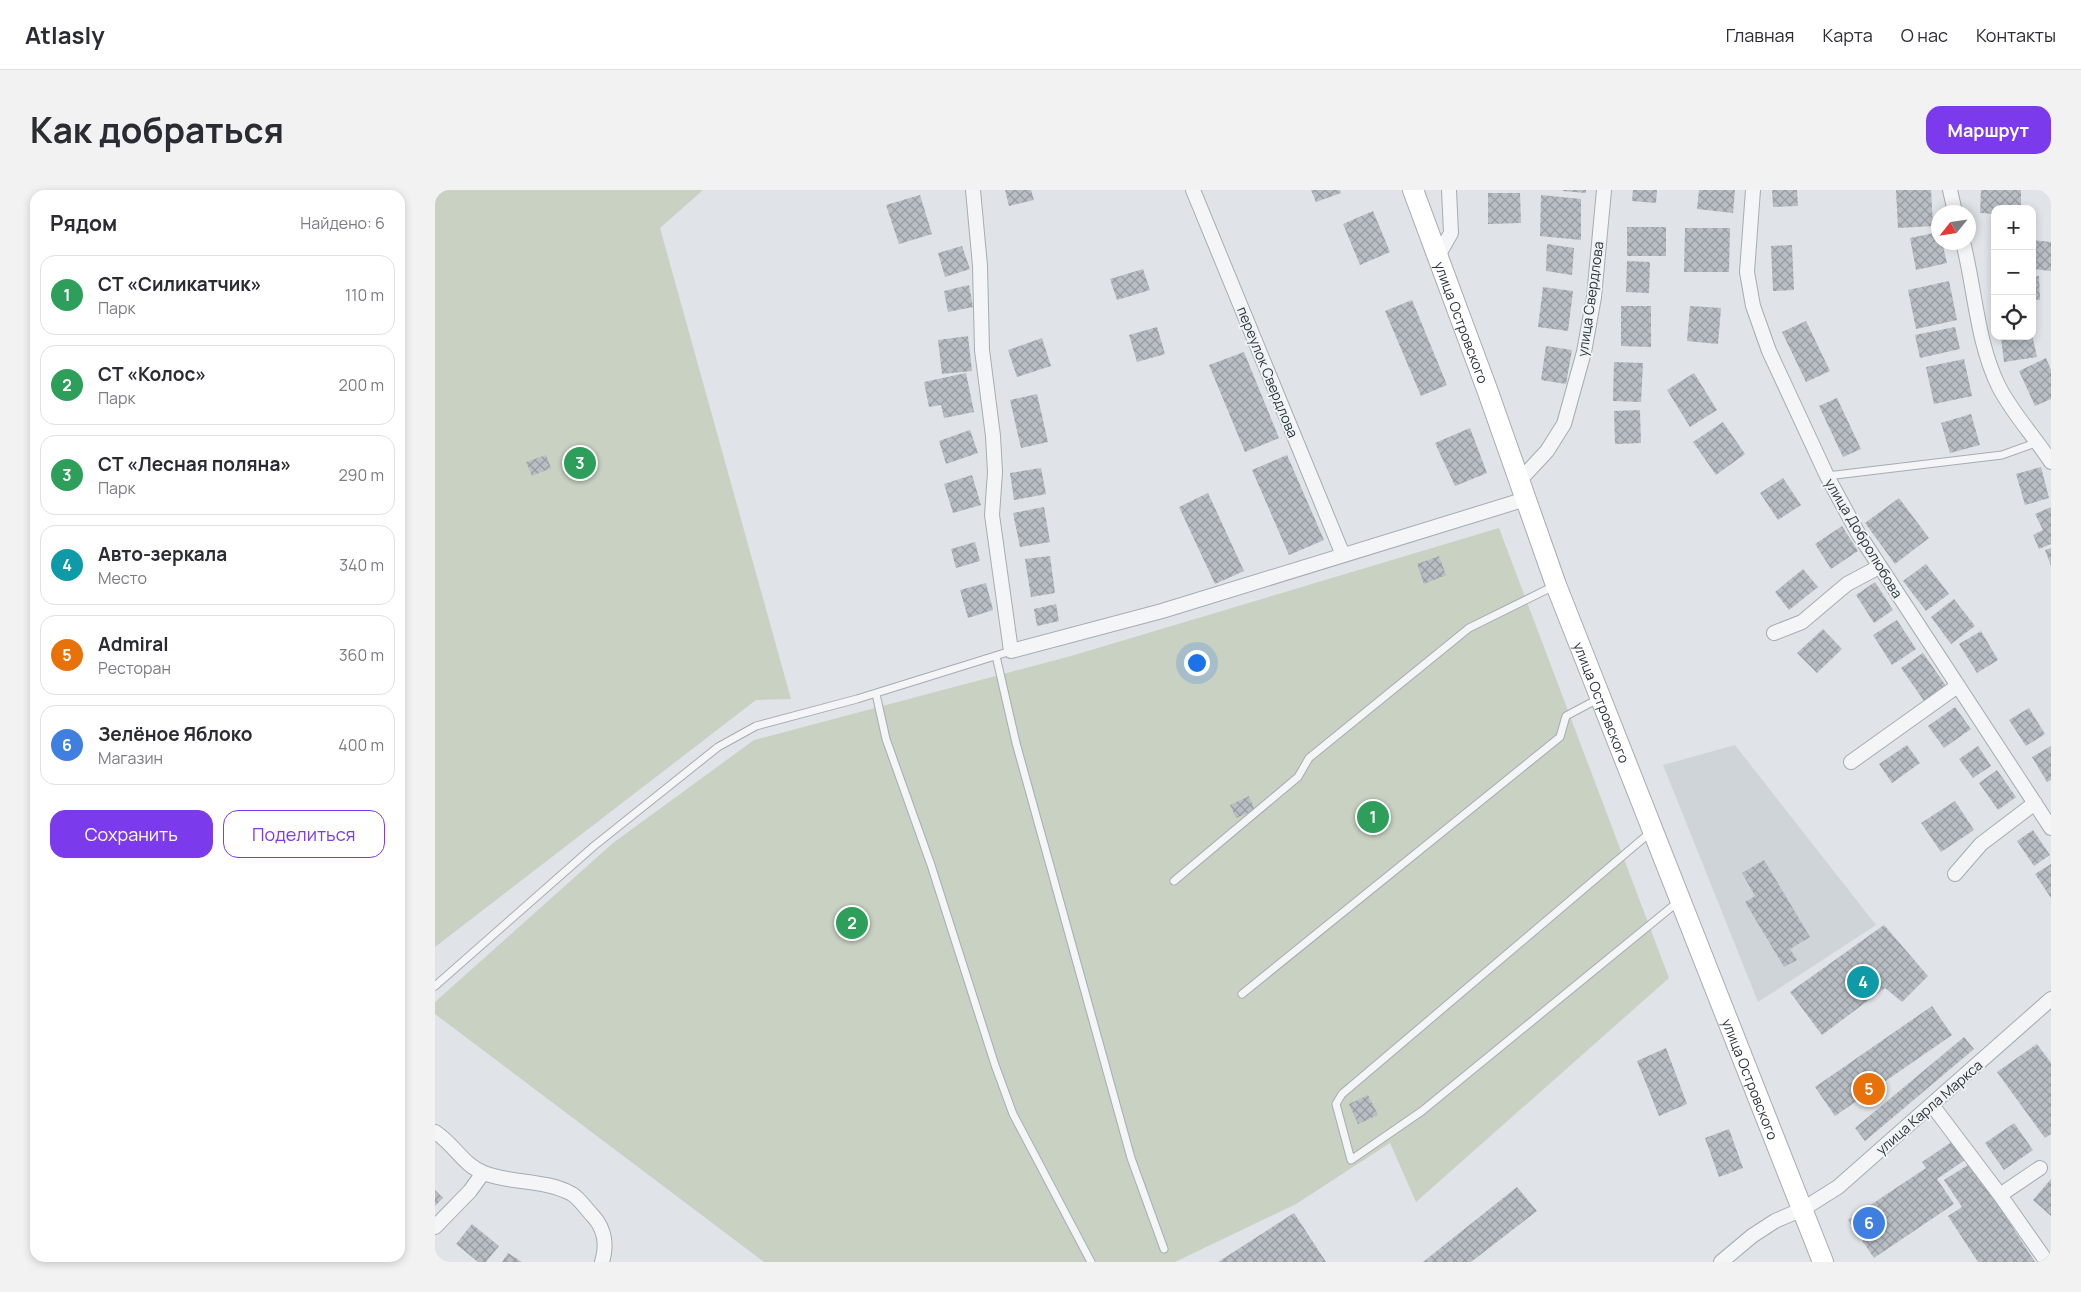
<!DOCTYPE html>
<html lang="ru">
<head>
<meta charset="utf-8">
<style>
	:root { --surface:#fff; --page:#f2f2f3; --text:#2b2b33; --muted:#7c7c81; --line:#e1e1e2; --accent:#7c3aed }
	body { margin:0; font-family:Manrope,sans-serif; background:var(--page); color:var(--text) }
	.controls { position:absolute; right:15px; top:15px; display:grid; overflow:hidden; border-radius:10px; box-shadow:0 2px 8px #0003 }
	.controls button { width:45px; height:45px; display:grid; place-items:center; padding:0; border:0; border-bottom:1px solid var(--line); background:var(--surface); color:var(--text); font:25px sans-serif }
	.compass { position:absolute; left:1496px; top:15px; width:45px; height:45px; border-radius:50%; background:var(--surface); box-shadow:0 2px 8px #0003; rotate:240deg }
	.you { position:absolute; left:761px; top:472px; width:18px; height:18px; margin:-12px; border:4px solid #fff; border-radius:50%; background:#1a73e8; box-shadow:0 0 0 8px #1a73e833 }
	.badge { display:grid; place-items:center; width:32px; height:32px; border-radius:50%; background:var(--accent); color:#fff; font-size:16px; font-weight:700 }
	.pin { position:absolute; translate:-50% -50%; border:2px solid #fff; box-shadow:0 1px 5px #0006 }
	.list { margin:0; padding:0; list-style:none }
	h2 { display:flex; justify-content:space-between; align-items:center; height:65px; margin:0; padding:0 20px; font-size:21px }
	h2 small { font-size:16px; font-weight:400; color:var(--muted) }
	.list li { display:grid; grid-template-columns:32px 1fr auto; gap:15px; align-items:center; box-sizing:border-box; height:80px; margin:0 10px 10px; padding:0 10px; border:1px solid var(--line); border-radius:15px }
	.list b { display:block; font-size:19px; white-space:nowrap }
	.list p { margin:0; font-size:16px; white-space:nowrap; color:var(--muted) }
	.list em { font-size:16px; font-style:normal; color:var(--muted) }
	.actions { display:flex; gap:10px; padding:15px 20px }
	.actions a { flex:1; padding:11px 0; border:1px solid var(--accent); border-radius:15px; text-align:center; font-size:18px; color:var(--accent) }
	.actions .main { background:var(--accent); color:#fff }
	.icon { flex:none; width:28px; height:28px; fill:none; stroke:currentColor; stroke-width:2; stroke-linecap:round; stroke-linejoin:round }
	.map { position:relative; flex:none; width:1616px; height:1072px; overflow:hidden; border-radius:15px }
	header { display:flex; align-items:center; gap:30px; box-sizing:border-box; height:70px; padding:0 25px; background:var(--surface); border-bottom:1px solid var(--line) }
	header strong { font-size:24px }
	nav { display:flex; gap:28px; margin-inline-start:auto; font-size:18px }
	.intro { display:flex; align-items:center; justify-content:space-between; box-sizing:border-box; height:120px; padding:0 30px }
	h1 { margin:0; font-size:35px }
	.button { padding:12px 22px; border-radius:15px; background:var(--accent); color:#fff; font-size:18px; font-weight:700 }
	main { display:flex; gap:30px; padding:0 30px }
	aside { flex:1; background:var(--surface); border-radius:15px; box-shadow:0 2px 8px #0003 }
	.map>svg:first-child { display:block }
	.built { fill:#cfd4d9 }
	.green { fill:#c8d1c2 }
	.building { fill:url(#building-cross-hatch) }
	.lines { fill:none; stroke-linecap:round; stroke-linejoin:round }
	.lane-casing { stroke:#a6acb1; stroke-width:9 }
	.street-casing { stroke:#a6acb1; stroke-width:16 }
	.secondary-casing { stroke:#a6acb1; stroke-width:22 }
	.lane { stroke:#f3f5f6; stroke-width:7 }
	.street { stroke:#f3f5f6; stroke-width:14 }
	.secondary { stroke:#fff; stroke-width:20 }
	.labels { text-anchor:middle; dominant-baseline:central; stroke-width:4; stroke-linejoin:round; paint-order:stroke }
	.street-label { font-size:14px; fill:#2b353d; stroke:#f0f3f5 }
</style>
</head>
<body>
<header>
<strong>Atlasly</strong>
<nav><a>Главная</a><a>Карта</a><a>О нас</a><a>Контакты</a></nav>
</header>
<div class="intro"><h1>Как добраться</h1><a class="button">Маршрут</a></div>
<main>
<aside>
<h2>Рядом<small>Найдено: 6</small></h2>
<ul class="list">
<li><span class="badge" style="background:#2e9e5b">1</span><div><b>СТ «Силикатчик»</b><p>Парк</p></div><em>110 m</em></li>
<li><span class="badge" style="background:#2e9e5b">2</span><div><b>СТ «Колос»</b><p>Парк</p></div><em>200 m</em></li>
<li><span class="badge" style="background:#2e9e5b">3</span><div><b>СТ «Лесная поляна»</b><p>Парк</p></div><em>290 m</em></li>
<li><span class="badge" style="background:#0f9aa8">4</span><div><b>Авто-зеркала</b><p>Место</p></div><em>340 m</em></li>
<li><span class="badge" style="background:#e8710a">5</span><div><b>Admiral</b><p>Ресторан</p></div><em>360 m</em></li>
<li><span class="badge" style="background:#3f7fe0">6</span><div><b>Зелёное Яблоко</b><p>Магазин</p></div><em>400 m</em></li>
</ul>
<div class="actions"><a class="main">Сохранить</a><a>Поделиться</a></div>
</aside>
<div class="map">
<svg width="1616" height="1072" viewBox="0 0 1616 1072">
	<defs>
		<pattern id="building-cross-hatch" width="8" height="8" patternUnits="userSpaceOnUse" patternTransform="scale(1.25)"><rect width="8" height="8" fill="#b8bec4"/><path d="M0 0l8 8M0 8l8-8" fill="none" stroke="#969ba0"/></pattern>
	</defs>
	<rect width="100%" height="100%" fill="#e0e4e8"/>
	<path class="built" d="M 1300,555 L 1441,735 L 1323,812 L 1228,575 Z"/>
	<path class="green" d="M 0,0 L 268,0 L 225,38 L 356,509 L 321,510 L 0,757 Z
		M 1064,338 L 1234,788 L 981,1012 L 955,953 L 861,1014 L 740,1072 L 329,1072 L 0,824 L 0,812 L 178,653 L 319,550 L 636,466 Z"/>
	<path class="building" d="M 570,0 L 596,0 L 599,10 L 574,16 Z
		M 876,0 L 905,0 L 906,3 L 881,12 Z
		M 1128,0 L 1151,0 L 1151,3 L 1128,1 Z
		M 1198,0 L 1222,0 L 1221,13 L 1197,11 Z
		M 1264,0 L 1300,0 L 1298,23 L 1262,19 Z
		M 1337,0 L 1362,0 L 1363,16 L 1338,17 Z
		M 1461,0 L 1496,0 L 1498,36 L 1463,38 Z
		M 1546,0 L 1586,0 L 1586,19 L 1560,19 L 1560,24 L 1545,23 Z
		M 1053,3 L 1085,3 L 1086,33 L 1053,34 Z
		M 485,5 L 497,44 L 464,54 L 451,15 Z
		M 1106,5 L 1146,9 L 1146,50 L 1105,46 Z
		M 938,21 L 955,62 L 925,75 L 908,34 Z
		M 1192,37 L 1231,37 L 1231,66 L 1192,66 Z
		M 1250,38 L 1295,38 L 1294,82 L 1249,82 Z
		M 1504,42 L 1504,52 L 1507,52 L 1512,73 L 1481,80 L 1475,48 Z
		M 1597,50 L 1616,52 L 1616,81 L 1597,79 Z
		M 1112,54 L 1139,58 L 1137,85 L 1111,81 Z
		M 1357,55 L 1359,100 L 1338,101 L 1336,56 Z
		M 527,56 L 535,79 L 510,87 L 503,63 Z
		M 1192,71 L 1215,72 L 1214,103 L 1191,102 Z
		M 708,79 L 715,100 L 682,110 L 675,89 Z
		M 1597,86 L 1604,86 L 1605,110 L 1597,110 Z
		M 1514,91 L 1522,130 L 1481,139 L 1473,100 Z
		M 534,95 L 538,117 L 513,122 L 509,101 Z
		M 1108,97 L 1138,101 L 1133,141 L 1103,137 Z
		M 977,110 L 1012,195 L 986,206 L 950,121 Z
		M 1186,116 L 1216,116 L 1216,157 L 1186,156 Z
		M 1255,116 L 1286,118 L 1283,154 L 1252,151 Z
		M 1371,131 L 1395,181 L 1371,192 L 1347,142 Z
		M 722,137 L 730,164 L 702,172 L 694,145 Z
		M 1520,137 L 1525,159 L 1485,168 L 1480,145 Z
		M 1597,144 L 1602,167 L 1569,172 L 1566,148 L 1597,146 Z
		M 533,146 L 537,181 L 507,184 L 503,150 Z
		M 607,148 L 616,176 L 582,187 L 573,160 Z
		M 1111,156 L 1137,160 L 1131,194 L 1106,190 Z
		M 809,162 L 844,248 L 810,262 L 774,175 Z
		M 1611,168 L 1616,180 L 1616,209 L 1600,216 L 1584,181 Z
		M 1529,169 L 1537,206 L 1499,214 L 1491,177 Z
		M 1179,172 L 1208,173 L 1206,212 L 1178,211 Z
		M 531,183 L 539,222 L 509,228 L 506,215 L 494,217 L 489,192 Z
		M 1259,183 L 1282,220 L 1255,237 L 1232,200 Z
		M 602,204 L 613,252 L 586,258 L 575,210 Z
		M 1402,208 L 1426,259 L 1408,267 L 1384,216 Z
		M 1205,220 L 1206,253 L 1180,254 L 1179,221 Z
		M 1536,224 L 1545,255 L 1515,263 L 1506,233 Z
		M 1288,232 L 1310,264 L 1281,285 L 1258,252 Z
		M 1035,238 L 1052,283 L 1020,296 L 1000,253 Z
		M 535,240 L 543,263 L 511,274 L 504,251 Z
		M 111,265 L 116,278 L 97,286 L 91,272 Z
		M 852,265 L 889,350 L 854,365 L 817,280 Z
		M 1606,277 L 1614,308 L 1590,315 L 1581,284 Z
		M 606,278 L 611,304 L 579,310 L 575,283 Z
		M 537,285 L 546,315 L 518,323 L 509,294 Z
		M 1348,288 L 1366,315 L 1343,330 L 1325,303 Z
		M 773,303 L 809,381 L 780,394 L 744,317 Z
		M 1464,308 L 1494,348 L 1460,374 L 1430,333 Z
		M 609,317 L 615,352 L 585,357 L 578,323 Z
		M 1616,317 L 1616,354 L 1604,359 L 1598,345 L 1608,340 L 1600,324 Z
		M 1407,336 L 1423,361 L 1396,379 L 1380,354 Z
		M 540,352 L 545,371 L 521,378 L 516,359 Z
		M 1616,358 L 1616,376 L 1610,360 Z
		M 615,366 L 620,403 L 596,407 L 590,369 Z
		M 1004,366 L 1011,385 L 989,394 L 982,374 Z
		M 1491,374 L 1514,404 L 1491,421 L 1468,391 Z
		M 1368,379 L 1383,397 L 1354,420 L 1340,402 Z
		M 1440,392 L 1458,420 L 1439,433 L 1421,405 Z
		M 551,393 L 558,420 L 533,428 L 525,400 Z
		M 1519,409 L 1540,436 L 1516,454 L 1496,427 Z
		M 621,414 L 624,431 L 602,436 L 599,419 Z
		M 1462,430 L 1481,459 L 1457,475 L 1438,445 Z
		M 1388,439 L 1407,459 L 1382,483 L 1362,463 Z
		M 1546,441 L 1563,470 L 1542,483 L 1524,454 Z
		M 1488,463 L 1511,496 L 1489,511 L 1466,478 Z
		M 1520,517 L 1536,539 L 1509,558 L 1493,536 Z
		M 1594,518 L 1610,544 L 1591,556 L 1574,530 Z
		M 1472,555 L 1485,573 L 1457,593 L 1444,574 Z
		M 1543,556 L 1556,576 L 1538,588 L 1524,569 Z
		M 1616,556 L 1616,590 L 1612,592 L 1597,567 Z
		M 1562,580 L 1581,607 L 1563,620 L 1544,593 Z
		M 814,606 L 820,620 L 801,628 L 795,615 Z
		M 1520,611 L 1539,640 L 1506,662 L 1486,633 Z
		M 1598,640 L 1615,665 L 1599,676 L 1582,651 Z
		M 1329,670 L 1375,747 L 1355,759 L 1362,770 L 1349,777 L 1310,712 L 1320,706 L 1307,683 Z
		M 1616,674 L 1616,708 L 1600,684 Z
		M 1449,735 L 1493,786 L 1467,812 L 1450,798 L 1387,845 L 1355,802 Z
		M 1497,816 L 1517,845 L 1400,926 L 1380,897 Z
		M 1529,847 L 1539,859 L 1430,951 L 1420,938 Z
		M 1602,854 L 1616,873 L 1616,944 L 1610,948 L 1562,882 Z
		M 1231,858 L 1252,914 L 1224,926 L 1202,871 Z
		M 933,905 L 943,925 L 923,934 L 914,914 Z
		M 1579,933 L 1598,960 L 1569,980 L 1550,953 Z
		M 1294,939 L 1308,978 L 1284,987 L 1270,948 Z
		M 1518,951 L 1530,970 L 1502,989 L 1519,1014 L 1439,1068 L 1413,1030 L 1491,978 L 1487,972 Z
		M 1536,973 L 1600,1072 L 1543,1072 L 1513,1026 L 1527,1017 L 1509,990 Z
		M 1616,989 L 1616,1026 L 1598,1010 Z
		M 1082,997 L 1102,1021 L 1036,1072 L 988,1072 Z
		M 0,1000 L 8,1008 L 0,1016 Z
		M 859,1023 L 891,1072 L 783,1072 Z
		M 37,1034 L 64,1056 L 51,1072 L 43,1072 L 21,1054 Z
		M 73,1063 L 87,1072 L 67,1072 Z"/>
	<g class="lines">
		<g class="lane-casing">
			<path id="lane" d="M 1392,286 L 1567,265 L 1603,252
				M 561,466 L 581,553 L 696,968 L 729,1059
				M 441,504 L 451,549 L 496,675 L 560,875 L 578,924 L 656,1072
				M 1217,641 L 907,904 L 901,914 L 916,970 L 987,921 L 1244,711
				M 739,691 L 863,587 L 874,568 L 1034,438 L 1119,396
				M 0,796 L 159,656 L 283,557 L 321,536 L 422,509 L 576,461
				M 807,804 L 1125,547 L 1131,526 L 1163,509"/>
		</g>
		<g class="street-casing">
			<path id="street" d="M 538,0 L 545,76 L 547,160 L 558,246 L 560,282 L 557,325 L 576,461 L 727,421 L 1091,309
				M 758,0 L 908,365
				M 1318,0 L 1312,82 L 1318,116 L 1334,161 L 1392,286 L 1423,343 L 1616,638
				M 1515,0 L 1520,22
				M 1528,52 C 1540,99 1542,153 1564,197 C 1578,224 1599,246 1616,272
				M 1003,66 L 1016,43 L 1014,0
				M 1085,290 L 1112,261 L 1129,234 L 1149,162 L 1159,107 L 1169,0
				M 1339,443 L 1367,432 L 1412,394 L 1444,377
				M 1416,572 L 1521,497
				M 1520,684 L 1546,654 L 1600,613
				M 1497,915 L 1565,1005 L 1612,1072
				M 0,942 C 19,954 28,975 49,983 C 77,994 110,989 137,1004 C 145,1009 152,1020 158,1026 C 170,1039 172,1056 167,1072
				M 1565,1005 L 1605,978
				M 0,1037 L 35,1001 L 48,983
				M 1286,1072 L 1317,1046 L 1340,1031 L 1368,1019 L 1403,997 L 1616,809"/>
		</g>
		<g class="secondary-casing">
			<g id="secondary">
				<path id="s1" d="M 978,0 L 1053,202 L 1121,395 L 1388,1072"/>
			</g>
		</g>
		<use href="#lane" class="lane"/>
		<use href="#street" class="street"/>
		<use href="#secondary" class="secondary"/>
	</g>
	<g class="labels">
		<g class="street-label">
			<text transform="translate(1155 109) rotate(-82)">улица Свердлова</text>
			<text stroke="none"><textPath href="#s1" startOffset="141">улица Островского</textPath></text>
			<text transform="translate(833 182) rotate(68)">переулок Свердлова</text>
			<text transform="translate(1429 348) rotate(59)">улица Добролюбова</text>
			<text stroke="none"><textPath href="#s1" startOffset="546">улица Островского</textPath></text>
			<text stroke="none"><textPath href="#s1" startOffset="951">улица Островского</textPath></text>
			<text transform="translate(1494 917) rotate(-41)">улица Карла Маркса</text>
		</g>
	</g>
</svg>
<div class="controls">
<button>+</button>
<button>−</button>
<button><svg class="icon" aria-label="locate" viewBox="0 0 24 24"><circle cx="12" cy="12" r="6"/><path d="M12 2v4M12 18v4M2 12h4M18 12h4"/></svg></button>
</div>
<svg class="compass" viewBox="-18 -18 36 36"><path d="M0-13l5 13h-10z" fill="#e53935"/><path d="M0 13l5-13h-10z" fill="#7c7c81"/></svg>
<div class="you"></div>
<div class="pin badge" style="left:938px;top:627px;background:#2e9e5b">1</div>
<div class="pin badge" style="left:417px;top:733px;background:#2e9e5b">2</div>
<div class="pin badge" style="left:145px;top:273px;background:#2e9e5b">3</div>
<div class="pin badge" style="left:1428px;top:792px;background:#0f9aa8">4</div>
<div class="pin badge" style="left:1434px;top:899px;background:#e8710a">5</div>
<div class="pin badge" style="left:1434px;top:1033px;background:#3f7fe0">6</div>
</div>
</main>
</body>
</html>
